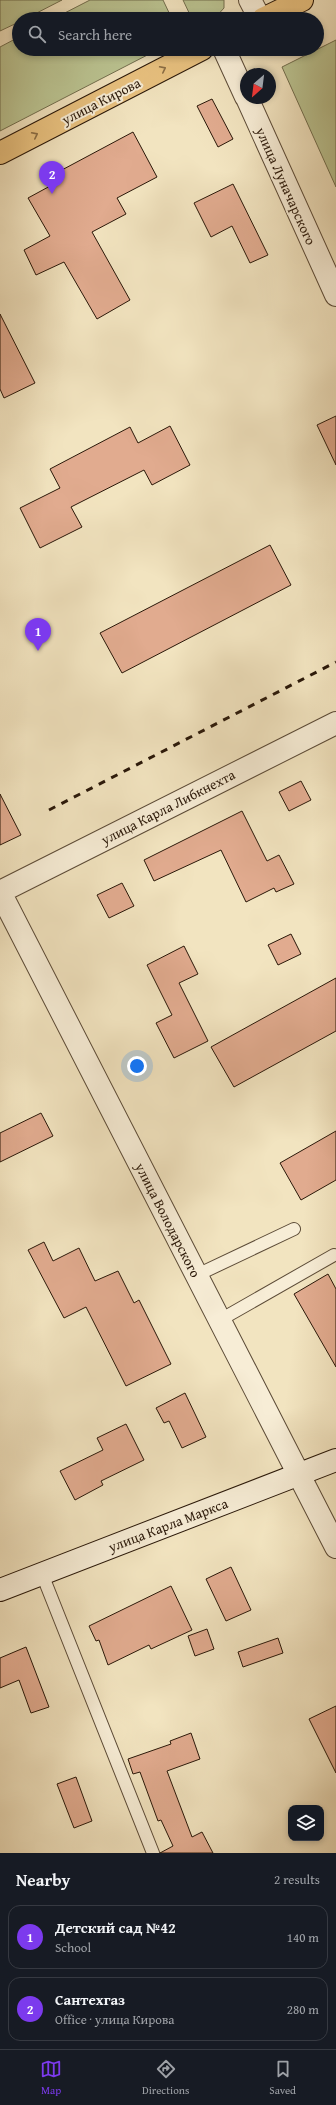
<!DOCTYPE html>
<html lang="en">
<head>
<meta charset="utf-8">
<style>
	:root { --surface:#171b24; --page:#20242c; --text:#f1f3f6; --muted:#9ea1a6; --line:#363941; --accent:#7c3aed }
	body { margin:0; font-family:"Gentium Book Plus",serif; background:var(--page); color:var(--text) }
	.controls { position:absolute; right:12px; bottom:12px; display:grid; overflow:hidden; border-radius:8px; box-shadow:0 2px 6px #0003 }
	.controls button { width:36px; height:36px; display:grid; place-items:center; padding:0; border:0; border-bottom:1px solid var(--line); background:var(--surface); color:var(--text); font:20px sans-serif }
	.compass { position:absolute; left:240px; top:68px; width:36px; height:36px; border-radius:50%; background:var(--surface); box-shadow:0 2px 6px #0003; rotate:208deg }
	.you { position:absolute; left:137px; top:1066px; width:14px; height:14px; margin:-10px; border:3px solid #fff; border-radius:50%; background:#1a73e8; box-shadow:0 0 0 6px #1a73e833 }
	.badge { display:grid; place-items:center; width:26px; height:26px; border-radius:50%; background:var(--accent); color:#fff; font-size:13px; font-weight:700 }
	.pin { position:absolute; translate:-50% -33px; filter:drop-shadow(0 1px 2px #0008) }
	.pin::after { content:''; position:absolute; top:21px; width:14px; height:12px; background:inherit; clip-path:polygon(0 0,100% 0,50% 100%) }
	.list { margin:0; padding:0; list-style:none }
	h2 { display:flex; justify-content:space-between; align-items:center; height:52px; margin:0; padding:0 16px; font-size:17px }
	h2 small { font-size:13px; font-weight:400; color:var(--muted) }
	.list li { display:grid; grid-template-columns:26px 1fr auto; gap:12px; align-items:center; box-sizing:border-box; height:64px; margin:0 8px 8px; padding:0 8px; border:1px solid var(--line); border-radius:12px }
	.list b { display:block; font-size:15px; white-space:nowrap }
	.list p { margin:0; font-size:13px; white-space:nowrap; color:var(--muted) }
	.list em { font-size:13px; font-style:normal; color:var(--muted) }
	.icon { flex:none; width:22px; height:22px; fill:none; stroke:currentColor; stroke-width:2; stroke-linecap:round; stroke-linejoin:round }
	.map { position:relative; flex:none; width:336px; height:1853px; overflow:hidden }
	.search { position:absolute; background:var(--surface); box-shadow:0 2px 6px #0003; left:12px; right:12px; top:12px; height:44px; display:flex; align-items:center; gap:10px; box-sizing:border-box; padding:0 14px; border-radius:22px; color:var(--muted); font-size:15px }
	.sheet { height:196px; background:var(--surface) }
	nav { display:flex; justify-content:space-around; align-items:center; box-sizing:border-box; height:56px; border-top:1px solid var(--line); background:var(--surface); font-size:11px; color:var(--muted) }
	nav a { display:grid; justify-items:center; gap:2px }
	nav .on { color:var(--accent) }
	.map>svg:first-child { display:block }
	.green { fill:#bbc492; stroke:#726e4e }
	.building { fill:#e1ab8f; stroke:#2a1809 }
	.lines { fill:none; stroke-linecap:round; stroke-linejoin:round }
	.lane-casing { stroke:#5c4b37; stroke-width:14 }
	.street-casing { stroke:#5c4b37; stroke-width:24 }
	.secondary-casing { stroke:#2a1809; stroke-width:24 }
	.primary-casing { stroke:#2a1809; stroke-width:24 }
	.lane { stroke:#f7edd6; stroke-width:12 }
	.street { stroke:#f7edd6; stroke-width:22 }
	.secondary { stroke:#f7edd6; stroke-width:22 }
	.primary { stroke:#e9c280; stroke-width:22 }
	.rail { stroke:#2a1809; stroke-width:3; stroke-dasharray:7 7; stroke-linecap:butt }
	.oneway { stroke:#8a6d44 }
	.labels { text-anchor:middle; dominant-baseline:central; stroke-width:4; stroke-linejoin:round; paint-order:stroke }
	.street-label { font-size:14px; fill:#2a1809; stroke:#f7edd6 }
</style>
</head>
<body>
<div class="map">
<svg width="336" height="1853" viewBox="0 0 336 1853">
	<rect width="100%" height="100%" fill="#f2e4c0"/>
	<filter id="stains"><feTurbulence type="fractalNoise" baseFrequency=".005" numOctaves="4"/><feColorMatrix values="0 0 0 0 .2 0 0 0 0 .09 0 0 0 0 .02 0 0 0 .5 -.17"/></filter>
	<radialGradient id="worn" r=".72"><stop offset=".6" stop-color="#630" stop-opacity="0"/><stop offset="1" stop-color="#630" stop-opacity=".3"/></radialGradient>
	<path class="green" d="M 0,0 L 62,0 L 25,19 L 19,19 L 19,22 L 0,31 Z
		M 90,0 L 163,0 L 172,19 L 53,19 Z
		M 183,0 L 224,0 L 224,8 L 214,19 L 192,19 Z
		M 19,37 L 19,49 L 159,49 L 0,131 L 0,47 Z
		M 336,40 L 336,187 L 282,67 Z"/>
	<path class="building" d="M 212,99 L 233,139 L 218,147 L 197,106 Z
		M 133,132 L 157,177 L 117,198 L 126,214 L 92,232 L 130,300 L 97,319 L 64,262 L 36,275 L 24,250 L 50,236 L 28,198 L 63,179 L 60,171 Z
		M 233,184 L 268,255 L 250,263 L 232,226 L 211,237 L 194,203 Z
		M 0,314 L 35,383 L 4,398 L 0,389 Z
		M 336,416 L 336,465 L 317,425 Z
		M 170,426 L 190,465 L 152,485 L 144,470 L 71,507 L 82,527 L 40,548 L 20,508 L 60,488 L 50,469 L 130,427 L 138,443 Z
		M 270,545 L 291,585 L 122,673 L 100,633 Z
		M 301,781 L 311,800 L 289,811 L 279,792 Z
		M 0,794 L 21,835 L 0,845 Z
		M 242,811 L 267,861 L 279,855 L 294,884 L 276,892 L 274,888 L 246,902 L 221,850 L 154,881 L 144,860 Z
		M 122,883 L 134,906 L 109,918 L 97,895 Z
		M 291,934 L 301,954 L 278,965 L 268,945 Z
		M 184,946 L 198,974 L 179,983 L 208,1041 L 174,1058 L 156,1023 L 172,1015 L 147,965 Z
		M 336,978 L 336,1031 L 234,1087 L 211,1047 Z
		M 41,1113 L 53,1136 L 0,1162 L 0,1133 Z
		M 336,1131 L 336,1180 L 301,1200 L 280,1163 Z
		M 44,1242 L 53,1261 L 79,1248 L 95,1281 L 118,1271 L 134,1303 L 139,1300 L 171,1364 L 126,1386 L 86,1307 L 64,1318 L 28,1250 Z
		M 328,1274 L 336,1289 L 336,1367 L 294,1294 Z
		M 185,1393 L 206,1437 L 182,1448 L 169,1421 L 164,1423 L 156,1408 Z
		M 126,1424 L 144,1460 L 101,1481 L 103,1485 L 75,1500 L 60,1471 L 103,1450 L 97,1438 Z
		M 231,1567 L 251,1610 L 226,1621 L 206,1579 Z
		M 171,1586 L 192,1630 L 151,1649 L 149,1645 L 108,1665 L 99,1640 L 96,1641 L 89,1626 Z
		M 207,1629 L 214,1649 L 195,1656 L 188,1636 Z
		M 278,1638 L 283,1653 L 243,1667 L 238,1652 Z
		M 26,1647 L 49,1707 L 31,1713 L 19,1680 L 0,1688 L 0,1658 Z
		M 336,1706 L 336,1773 L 309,1719 Z
		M 191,1733 L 200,1759 L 167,1771 L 192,1837 L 202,1832 L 213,1853 L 160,1853 L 173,1846 L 161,1820 L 158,1821 L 140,1772 L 133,1774 L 128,1759 L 171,1744 L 170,1741 Z
		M 76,1777 L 92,1821 L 74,1828 L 57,1784 Z"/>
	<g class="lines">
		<g class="lane-casing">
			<path id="lane" d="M 197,1275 L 294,1229
				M 220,1320 L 334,1255
				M 42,1574 L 153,1853"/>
		</g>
		<g class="street-casing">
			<path id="street" d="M 250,0 L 260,19
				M 224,49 L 246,97
				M 247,98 L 336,295
				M 0,892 L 336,1547
				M 0,892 L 336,723"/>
		</g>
		<g class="secondary-casing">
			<path id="secondary" d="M 0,1590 L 336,1460"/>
		</g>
		<g class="primary-casing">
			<path id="primary" d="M 263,19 L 302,0
				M 0,153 L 202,49"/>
		</g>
		<use href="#lane" class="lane"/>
		<use href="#street" class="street"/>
		<use href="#secondary" class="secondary"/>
		<use href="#primary" class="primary"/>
		<path class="rail" d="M 49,810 L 336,662"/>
	</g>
	<defs><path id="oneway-chevron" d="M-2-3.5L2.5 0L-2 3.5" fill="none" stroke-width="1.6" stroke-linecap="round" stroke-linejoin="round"/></defs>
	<g class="oneway">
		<use href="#oneway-chevron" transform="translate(163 69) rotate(-27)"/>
		<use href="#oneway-chevron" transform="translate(35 135) rotate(-27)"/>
	</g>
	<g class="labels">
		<g class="street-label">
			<text transform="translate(101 101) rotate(-27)">улица Кирова</text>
			<text transform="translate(286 186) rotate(66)">улица Луначарского</text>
			<text transform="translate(168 807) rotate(-27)">улица Карла Либкнехта</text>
			<text transform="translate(168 1220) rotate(63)">улица Володарского</text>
			<text transform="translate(168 1525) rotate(-21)">улица Карла Маркса</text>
		</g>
	</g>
	<rect width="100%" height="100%" filter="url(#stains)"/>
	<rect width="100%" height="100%" fill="url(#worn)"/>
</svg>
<div class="controls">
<button><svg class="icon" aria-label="layers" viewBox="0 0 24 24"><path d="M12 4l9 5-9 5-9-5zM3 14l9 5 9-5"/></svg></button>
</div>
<svg class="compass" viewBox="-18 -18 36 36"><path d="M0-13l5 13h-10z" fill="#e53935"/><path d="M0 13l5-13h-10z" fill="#9ea1a6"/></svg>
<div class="you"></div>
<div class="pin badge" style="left:38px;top:651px">1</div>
<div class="pin badge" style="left:52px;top:194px">2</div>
<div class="search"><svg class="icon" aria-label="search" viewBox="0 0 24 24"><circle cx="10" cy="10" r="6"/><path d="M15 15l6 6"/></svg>Search here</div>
</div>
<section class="sheet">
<h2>Nearby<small>2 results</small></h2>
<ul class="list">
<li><span class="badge">1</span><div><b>Детский сад №42</b><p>School</p></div><em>140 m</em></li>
<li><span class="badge">2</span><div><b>Сантехгаз</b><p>Office · улица Кирова</p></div><em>280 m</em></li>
</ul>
</section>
<nav>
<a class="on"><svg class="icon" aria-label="map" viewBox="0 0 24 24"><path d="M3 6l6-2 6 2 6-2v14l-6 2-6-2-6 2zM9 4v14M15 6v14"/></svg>Map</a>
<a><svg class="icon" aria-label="directions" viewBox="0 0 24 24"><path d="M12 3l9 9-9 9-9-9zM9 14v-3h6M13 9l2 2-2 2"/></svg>Directions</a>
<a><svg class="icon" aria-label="saved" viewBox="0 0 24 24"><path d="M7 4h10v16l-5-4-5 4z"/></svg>Saved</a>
</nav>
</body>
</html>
